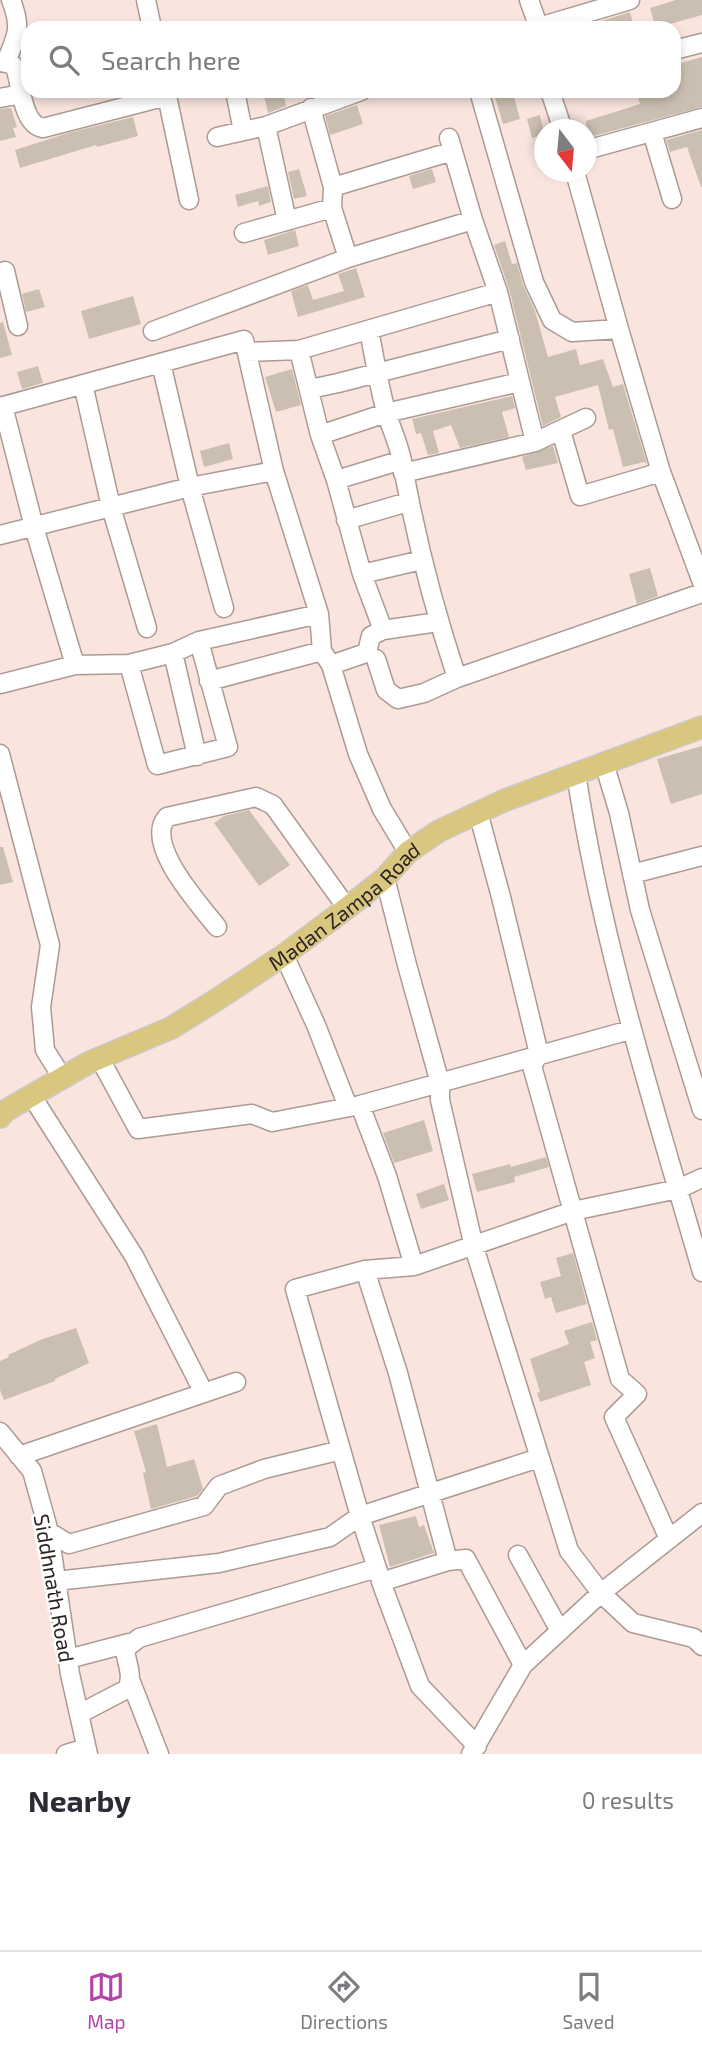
<!DOCTYPE html>
<html lang="en">
<head>
<meta charset="utf-8">
<style>
	:root { --surface:#fff; --page:#f7f7f7; --text:#2b2b33; --muted:#7c7c81; --line:#e1e1e2; --accent:#b245a5 }
	body { margin:0; font-family:"Exo 2",sans-serif; background:var(--page); color:var(--text) }
	.compass { position:absolute; left:534px; top:119px; width:63px; height:63px; border-radius:50%; background:var(--surface); box-shadow:0 4px 10px #0003; rotate:164deg }
	.list { margin:0; padding:0; list-style:none }
	h2 { display:flex; justify-content:space-between; align-items:center; height:91px; margin:0; padding:0 28px; font-size:30px }
	h2 small { font-size:23px; font-weight:400; color:var(--muted) }
	.icon { flex:none; width:38px; height:38px; fill:none; stroke:currentColor; stroke-width:2; stroke-linecap:round; stroke-linejoin:round }
	.map { position:relative; flex:none; width:702px; height:1754px; overflow:hidden }
	.search { position:absolute; background:var(--surface); box-shadow:0 4px 10px #0003; left:21px; right:21px; top:21px; height:77px; display:flex; align-items:center; gap:18px; box-sizing:border-box; padding:0 24px; border-radius:21px; color:var(--muted); font-size:26px }
	.sheet { height:196px; background:var(--surface) }
	nav { display:flex; justify-content:space-around; align-items:center; box-sizing:border-box; height:98px; border-top:2px solid var(--line); background:var(--surface); font-size:19px; color:var(--muted) }
	nav a { display:grid; justify-items:center; gap:4px }
	nav .on { color:var(--accent) }
	.map>svg:first-child { display:block }
	.building { fill:#cbbfb1 }
	.lines { fill:none; stroke-linecap:round; stroke-linejoin:round }
	.minor-casing { stroke:#ac9a93; stroke-width:21 }
	.major-casing { stroke:#cccaca; stroke-width:24 }
	.minor { stroke:#fff; stroke-width:18 }
	.major { stroke:#d9c67f; stroke-width:21 }
	.labels { text-anchor:middle; dominant-baseline:central; stroke-width:5; stroke-linejoin:round; paint-order:stroke }
	.street-label { font-size:21px; fill:#2b2422; stroke:#fff }
</style>
</head>
<body>
<div class="map">
<svg width="702" height="1754" viewBox="0 0 702 1754">
	<rect width="100%" height="100%" fill="#f9e5de"/>
	<path class="building" d="M 676,0 L 702,0 L 702,15 L 656,28 L 650,8 Z
		M 630,12 L 634,28 L 589,28 L 589,25 Z
		M 702,57 L 702,107 L 586,138 L 586,121 L 640,104 L 636,91 L 677,91 L 674,79 L 674,65 Z
		M 263,91 L 283,91 L 286,106 L 268,113 Z
		M 513,93 L 520,119 L 503,124 L 495,97 Z
		M 357,105 L 363,124 L 330,135 L 325,116 Z
		M 11,108 L 17,127 L 13,128 L 16,137 L 0,141 L 0,109 Z
		M 540,115 L 544,134 L 532,138 L 527,119 Z
		M 133,117 L 138,136 L 97,147 L 96,145 L 20,168 L 15,150 L 68,133 Z
		M 702,130 L 702,187 L 701,187 L 687,147 L 670,152 L 666,140 Z
		M 299,169 L 307,196 L 294,199 L 288,172 Z
		M 432,169 L 436,182 L 413,189 L 409,176 Z
		M 268,186 L 271,202 L 259,206 L 258,201 L 238,207 L 235,195 Z
		M 295,230 L 299,246 L 268,255 L 264,240 Z
		M 505,241 L 512,264 L 517,263 L 523,285 L 535,311 L 548,357 L 576,349 L 580,365 L 603,359 L 613,387 L 623,384 L 647,464 L 644,462 L 623,467 L 613,429 L 609,430 L 598,385 L 555,397 L 561,417 L 543,426 L 509,289 L 494,245 Z
		M 356,268 L 365,297 L 298,317 L 291,291 L 308,285 L 313,300 L 344,291 L 338,274 Z
		M 39,289 L 45,307 L 26,312 L 22,294 Z
		M 133,296 L 141,324 L 89,339 L 81,311 Z
		M 3,322 L 12,355 L 0,358 L 0,323 Z
		M 38,366 L 43,383 L 22,389 L 17,372 Z
		M 292,369 L 301,405 L 276,412 L 265,377 Z
		M 512,396 L 515,408 L 502,412 L 509,437 L 460,448 L 451,425 L 433,431 L 439,453 L 428,455 L 421,433 L 416,434 L 412,419 Z
		M 229,443 L 233,459 L 204,467 L 200,451 Z
		M 553,446 L 558,463 L 526,470 L 522,457 Z
		M 650,568 L 658,596 L 637,604 L 629,574 Z
		M 702,746 L 702,794 L 671,804 L 657,759 Z
		M 249,810 L 290,865 L 259,886 L 214,823 L 224,816 Z
		M 0,847 L 3,847 L 13,882 L 0,885 Z
		M 424,1120 L 433,1151 L 394,1163 L 383,1133 Z
		M 546,1157 L 549,1167 L 514,1177 L 515,1182 L 477,1192 L 472,1174 L 510,1164 L 511,1167 Z
		M 444,1184 L 449,1200 L 421,1209 L 416,1194 Z
		M 573,1253 L 587,1304 L 556,1313 L 551,1297 L 545,1299 L 540,1282 L 561,1276 L 556,1258 Z
		M 592,1322 L 597,1340 L 590,1342 L 595,1358 L 584,1362 L 591,1385 L 540,1402 L 537,1393 L 540,1392 L 530,1359 L 569,1344 L 564,1331 Z
		M 76,1328 L 89,1363 L 55,1379 L 55,1381 L 4,1400 L 0,1390 L 0,1361 L 9,1357 L 8,1355 L 40,1340 Z
		M 157,1424 L 167,1467 L 194,1459 L 203,1489 L 197,1496 L 151,1509 L 143,1473 L 146,1472 L 134,1431 Z
		M 416,1516 L 419,1527 L 424,1525 L 434,1553 L 390,1567 L 379,1525 Z"/>
	<g class="lines">
		<g class="minor-casing">
			<path id="minor" d="M 146,0 L 152,28
				M 529,0 L 539,28
				M 539,27 L 630,0
				M 674,50 L 702,43
				M 0,62 L 12,64 L 16,70 C 21,87 23,125 43,128 L 167,96
				M 6,62 C 17,35 22,28 11,0
				M 166,91 L 189,200
				M 235,91 L 243,131
				M 479,91 L 534,282 L 552,320 L 572,332 L 619,329
				M 550,91 L 563,130
				M 0,98 L 22,94
				M 311,108 L 333,187 L 332,208 L 348,258
				M 266,126 L 287,221
				M 652,132 L 672,199
				M 217,137 L 266,126 L 361,91
				M 449,138 L 473,220 L 498,292 L 535,442
				M 586,150 L 702,118
				M 575,172 L 619,329 L 661,472 L 702,582
				M 333,187 L 453,151
				M 244,233 L 332,208
				M 5,271 L 18,326
				M 153,331 L 348,258 L 473,220
				M 369,331 C 375,359 379,388 387,415 C 392,430 399,445 402,461 C 415,535 433,606 457,678
				M 247,352 L 299,350
				M 161,363 L 190,487 L 224,608
				M 83,384 L 111,507 L 147,628
				M 310,389 L 338,383 L 510,339
				M 3,406 L 34,527 L 75,665
				M 0,407 L 244,340 L 274,471 L 319,614 L 322,651 L 331,665 L 358,754 L 382,809 L 408,852
				M 561,431 L 580,496 L 661,472
				M 320,435 L 386,413 L 520,382
				M 403,473 L 535,442 L 586,418
				M 336,480 L 402,460
				M 346,520 L 408,502
				M 0,535 L 190,487 L 274,471
				M 362,574 L 422,560
				M 383,630 L 362,574 L 336,480 L 320,435 L 299,350 L 498,292
				M 173,653 L 197,756
				M 376,659 L 386,690 L 398,699 L 424,693 L 457,678 L 702,593
				M 129,664 L 157,765 L 228,747 L 199,641
				M 331,665 L 363,654 L 367,652 L 371,636 L 383,630 L 438,622
				M 209,681 L 322,651
				M 0,684 L 75,665 L 129,664 L 173,653 L 199,641 L 319,614
				M 0,754 L 50,945 L 41,1007 L 45,1050 L 62,1077
				M 604,763 L 619,813 L 640,910 L 702,1110
				M 576,773 C 602,945 654,1106 702,1272
				M 478,812 L 501,897 L 539,1054 L 532,1066 L 620,1379 L 637,1394 L 614,1417 L 669,1539
				M 632,874 L 702,856
				M 385,878 L 407,965 L 440,1083 L 440,1100 L 474,1247 L 569,1551 L 601,1593 L 633,1623 L 694,1638 L 702,1646
				M 217,927 C 201,906 143,844 167,817 L 256,797 L 273,805 L 347,908
				M 284,955 L 316,1025 L 348,1107
				M 100,1059 L 138,1129 L 252,1114 L 272,1122 L 360,1105 L 630,1030
				M 31,1095 L 134,1256 L 204,1393
				M 360,1105 L 387,1176 L 414,1266
				M 365,1270 L 398,1373 L 448,1561 L 381,1582
				M 0,1432 L 32,1471 L 49,1532 L 70,1674 L 88,1754
				M 19,1456 L 236,1382
				M 49,1532 L 69,1544 L 204,1506 L 219,1486 L 264,1469 L 341,1450
				M 518,1555 L 560,1631
				M 448,1561 L 466,1559 L 523,1665
				M 56,1581 L 219,1563 L 330,1537 L 360,1516 L 539,1458
				M 68,1659 L 129,1643
				M 131,1682 L 159,1754
				M 79,1714 L 127,1689 C 134,1676 126,1662 125,1649 L 139,1638 L 377,1568
				M 477,1746 L 420,1686 L 384,1590 L 360,1516 L 295,1289 L 365,1270 L 414,1266 L 573,1211 L 678,1189 L 702,1178
				M 66,1754 L 86,1748
				M 471,1754 L 523,1665 L 601,1593 L 702,1513"/>
		</g>
		<g class="major-casing">
			<g id="major">
				<path id="s1" d="M 0,1117 L 5,1111 L 88,1063 L 171,1028 L 213,1002 L 284,955 L 347,908 L 385,878 L 408,852 L 439,831 L 503,801 L 702,727"/>
			</g>
		</g>
		<use href="#minor" class="minor"/>
		<use href="#major" class="major"/>
	</g>
	<g class="labels">
		<g class="street-label">
			<text stroke="none"><textPath href="#s1" startOffset="406">Madan Zampa Road</textPath></text>
			<text transform="translate(55 1588) rotate(80)">Siddhnath Road</text>
		</g>
	</g>
</svg>
<svg class="compass" viewBox="-18 -18 36 36"><path d="M0-13l5 13h-10z" fill="#e53935"/><path d="M0 13l5-13h-10z" fill="#7c7c81"/></svg>
<div class="search"><svg class="icon" aria-label="search" viewBox="0 0 24 24"><circle cx="10" cy="10" r="6"/><path d="M15 15l6 6"/></svg>Search here</div>
</div>
<section class="sheet">
<h2>Nearby<small>0 results</small></h2>
<ul class="list">
</ul>
</section>
<nav>
<a class="on"><svg class="icon" aria-label="map" viewBox="0 0 24 24"><path d="M3 6l6-2 6 2 6-2v14l-6 2-6-2-6 2zM9 4v14M15 6v14"/></svg>Map</a>
<a><svg class="icon" aria-label="directions" viewBox="0 0 24 24"><path d="M12 3l9 9-9 9-9-9zM9 14v-3h6M13 9l2 2-2 2"/></svg>Directions</a>
<a><svg class="icon" aria-label="saved" viewBox="0 0 24 24"><path d="M7 4h10v16l-5-4-5 4z"/></svg>Saved</a>
</nav>
</body>
</html>
